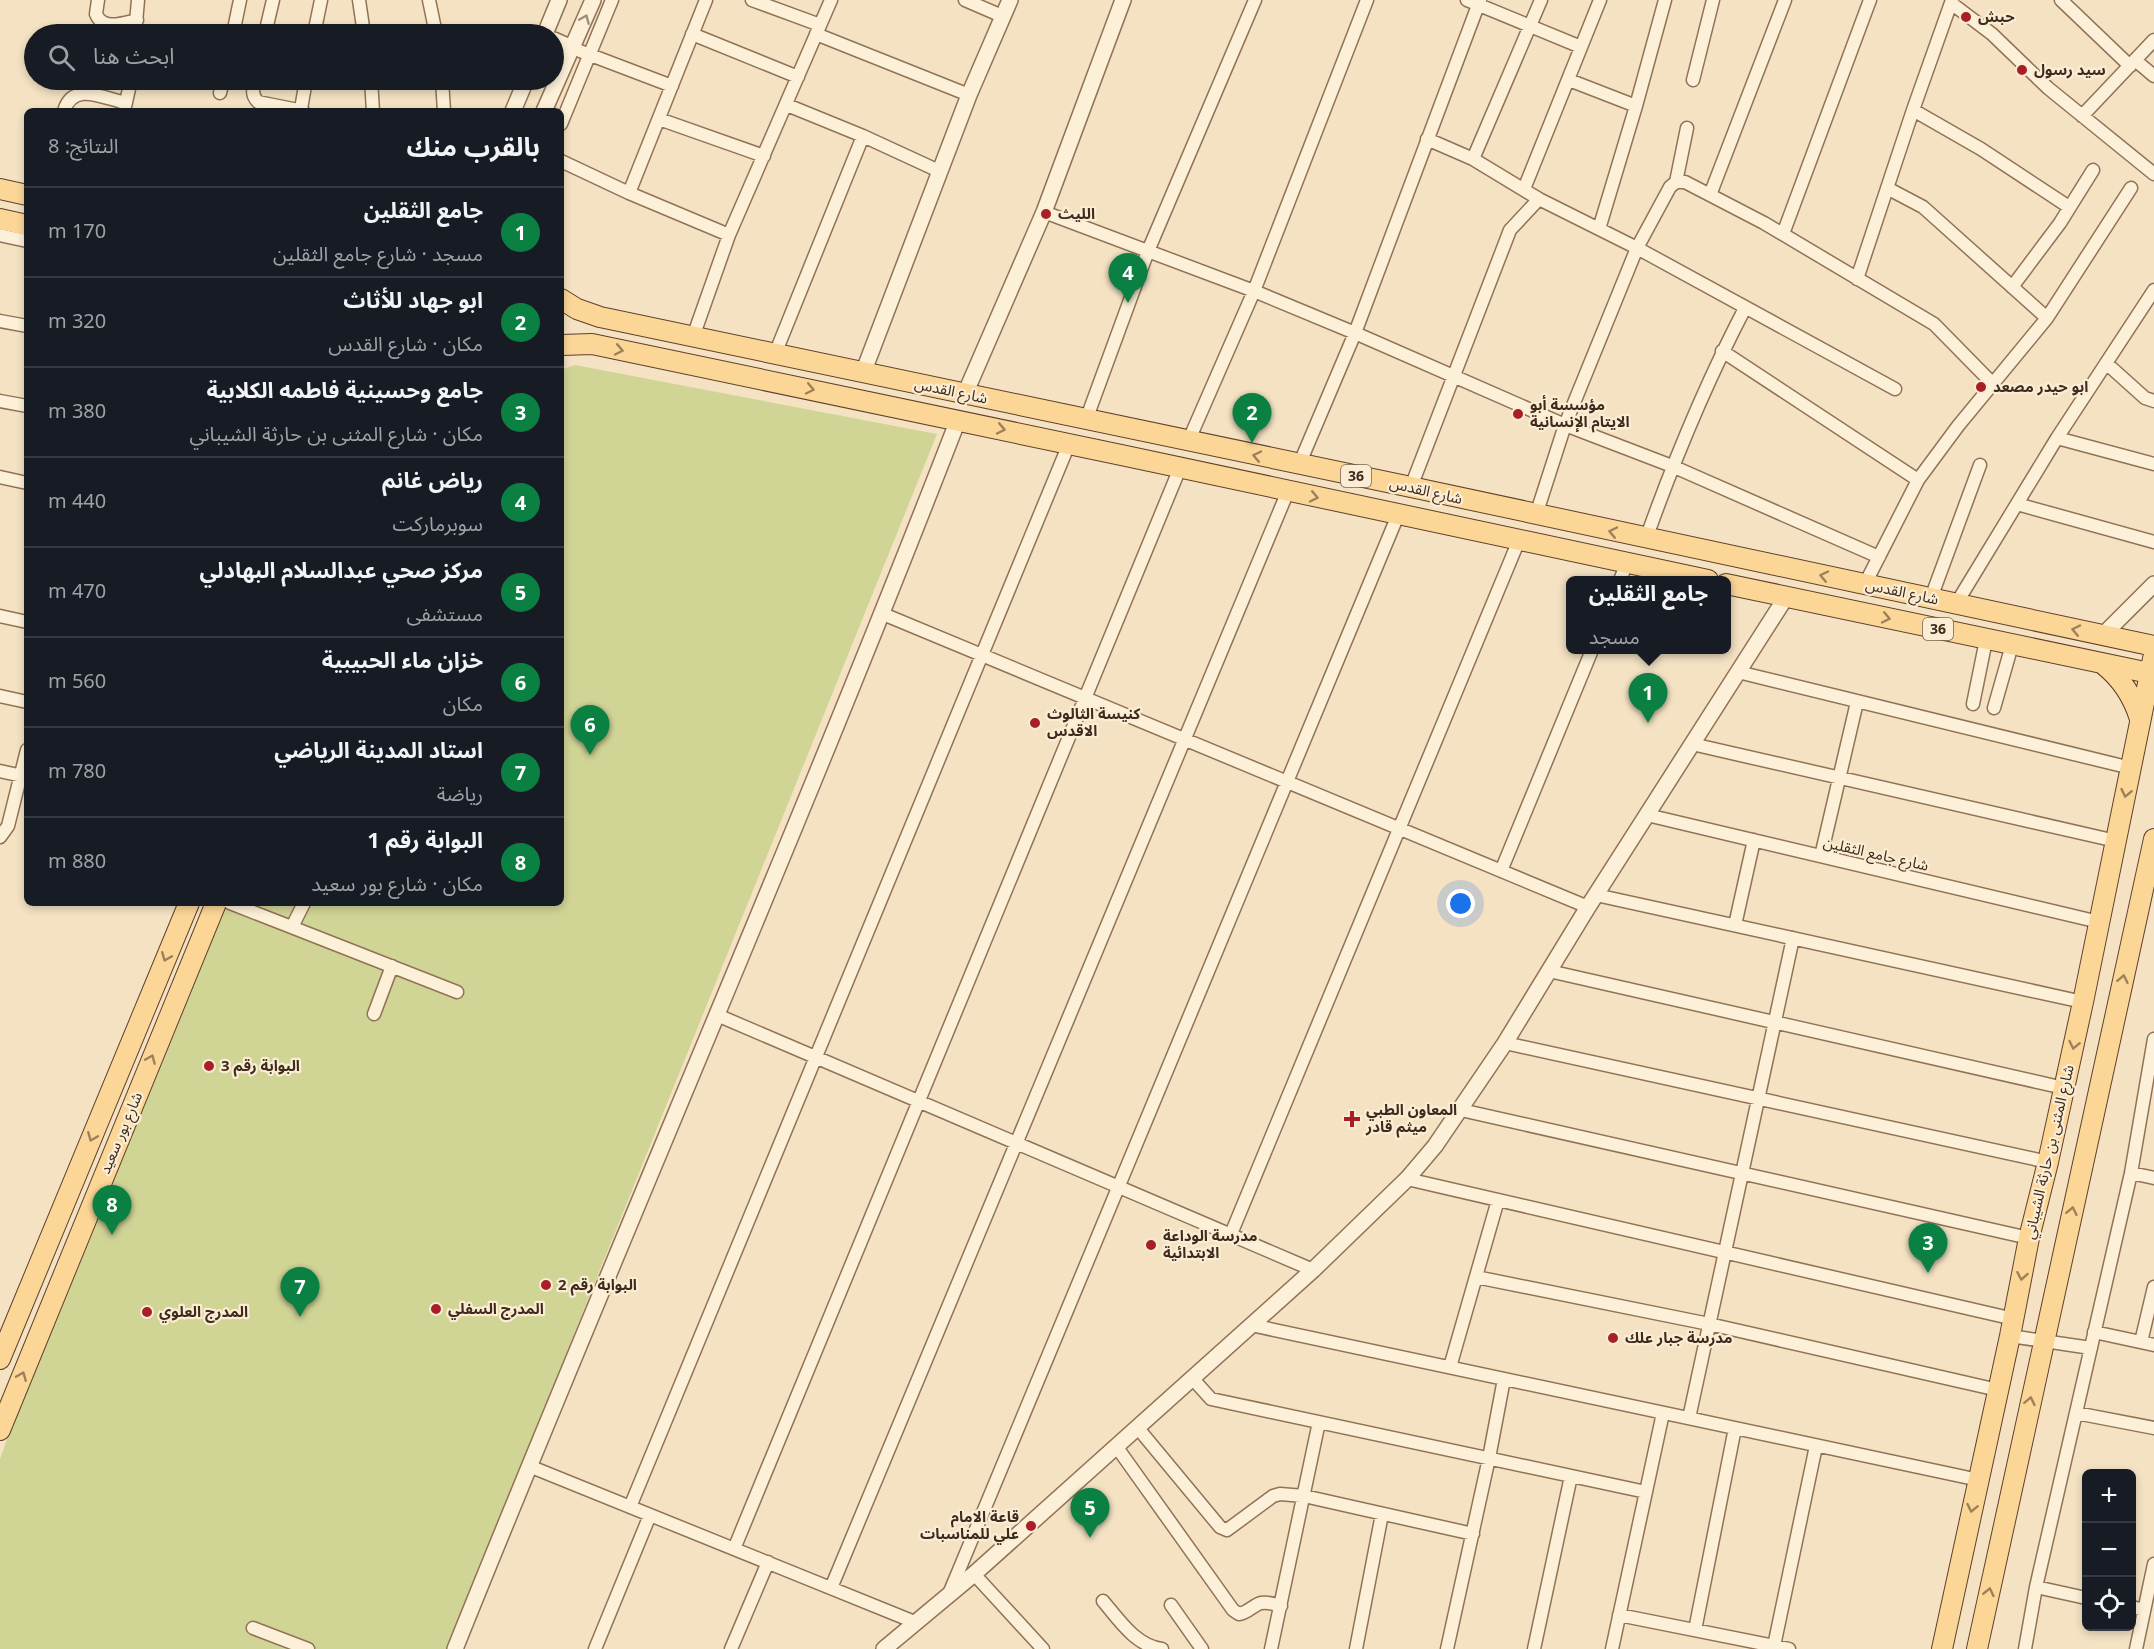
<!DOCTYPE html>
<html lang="ar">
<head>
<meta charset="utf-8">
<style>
	:root { --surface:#171b24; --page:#20242c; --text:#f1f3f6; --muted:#9ea1a6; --line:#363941; --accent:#0b8043 }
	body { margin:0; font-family:Georgia,"Noto Sans Arabic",serif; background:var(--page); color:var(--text); direction:rtl }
	.controls { position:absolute; right:18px; bottom:18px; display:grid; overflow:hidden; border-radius:9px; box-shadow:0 3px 9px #0003 }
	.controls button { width:54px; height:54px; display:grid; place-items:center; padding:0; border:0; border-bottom:2px solid var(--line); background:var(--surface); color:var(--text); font:30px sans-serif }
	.you { position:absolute; left:1461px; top:904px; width:21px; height:21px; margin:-15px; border:4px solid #fff; border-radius:50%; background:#1a73e8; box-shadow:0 0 0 9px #1a73e833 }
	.badge { display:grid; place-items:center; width:39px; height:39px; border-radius:50%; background:var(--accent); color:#fff; font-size:20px; font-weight:700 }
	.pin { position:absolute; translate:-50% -50px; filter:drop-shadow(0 2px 3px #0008) }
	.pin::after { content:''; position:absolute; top:32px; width:21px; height:18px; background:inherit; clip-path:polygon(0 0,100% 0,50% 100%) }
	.popup { position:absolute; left:1566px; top:576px; width:165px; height:78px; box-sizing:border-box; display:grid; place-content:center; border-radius:9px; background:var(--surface); filter:drop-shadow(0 2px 4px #0005); font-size:20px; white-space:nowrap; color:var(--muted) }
	.popup b { font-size:22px; color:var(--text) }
	.popup::after { content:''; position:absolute; left:50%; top:100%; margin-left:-12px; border:12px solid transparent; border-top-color:var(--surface) }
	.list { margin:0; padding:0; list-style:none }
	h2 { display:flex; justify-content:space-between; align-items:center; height:78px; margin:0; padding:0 24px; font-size:26px }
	h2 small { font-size:20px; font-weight:400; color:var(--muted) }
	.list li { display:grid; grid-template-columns:39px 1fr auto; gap:18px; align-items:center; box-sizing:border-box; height:90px; padding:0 24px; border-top:2px solid var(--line) }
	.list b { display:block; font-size:22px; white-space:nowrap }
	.list p { margin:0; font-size:20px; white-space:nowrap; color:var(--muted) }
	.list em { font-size:20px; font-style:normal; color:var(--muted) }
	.icon { flex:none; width:33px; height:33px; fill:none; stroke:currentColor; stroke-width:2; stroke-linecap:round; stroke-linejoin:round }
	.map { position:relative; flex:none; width:2154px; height:1649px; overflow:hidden; direction:ltr }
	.search { position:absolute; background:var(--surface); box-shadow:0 3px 9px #0003; left:24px; top:24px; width:540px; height:66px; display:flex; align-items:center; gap:15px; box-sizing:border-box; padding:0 21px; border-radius:33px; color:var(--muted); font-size:22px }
	.panel { position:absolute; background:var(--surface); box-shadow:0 3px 9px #0003; left:24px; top:108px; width:540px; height:798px; border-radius:9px; direction:rtl }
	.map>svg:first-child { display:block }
	.green { fill:#d0d495 }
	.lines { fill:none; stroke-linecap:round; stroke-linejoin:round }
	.minor-casing { stroke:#917257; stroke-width:15 }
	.tertiary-casing { stroke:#917257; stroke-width:18 }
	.primary-casing { stroke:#5e402b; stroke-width:22 }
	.minor { stroke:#fdf0d8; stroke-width:12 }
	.tertiary { stroke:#fdf0d8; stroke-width:15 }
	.primary { stroke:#fbd697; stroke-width:20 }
	.oneway { stroke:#9e8e7a }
	.oneway2 { stroke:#9d805a }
	.poi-dot { fill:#a81f28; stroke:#faedd4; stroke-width:2 }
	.labels { text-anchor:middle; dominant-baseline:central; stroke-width:4.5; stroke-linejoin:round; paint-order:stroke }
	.shield { fill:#faedd4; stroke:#776554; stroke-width:1.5 }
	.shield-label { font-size:14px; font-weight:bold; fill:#3f2b1d }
	.poi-label { font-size:15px; font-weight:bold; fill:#3f2b1d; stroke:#faedd4; text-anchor:start }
	.street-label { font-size:15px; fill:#3f2b1d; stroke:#faedd4 }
</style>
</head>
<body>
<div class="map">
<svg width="2154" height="1649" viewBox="0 0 2154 1649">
	<rect width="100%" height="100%" fill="#f4e2c3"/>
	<path class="green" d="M 575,365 L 937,434 L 447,1649 L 0,1649 L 0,1459 L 99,1185 L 215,903 L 561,903 L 561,370 Z"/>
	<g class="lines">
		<g class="minor-casing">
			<path id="minor" d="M 98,0 L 96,14 C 103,31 123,23 137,20
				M 359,0 L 364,34
				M 429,0 L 436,34
				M 752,0 L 820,25
				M 965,0 L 1002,16
				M 1467,0 L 1581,47
				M 2061,0 L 2130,66
				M 1951,3 L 1992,34 L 2048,88 L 2154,174
				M 135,34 L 138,0
				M 233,34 L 240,0
				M 265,34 L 273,0
				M 314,34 L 321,0
				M 692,34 L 798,77
				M 816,34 L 969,95
				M 572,48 L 672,86
				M 2135,60 L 2154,76
				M 255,80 C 253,89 251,95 258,102 L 303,111
				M 371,80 L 373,111
				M 442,80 L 444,111
				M 1569,80 L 1636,106
				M 1693,80 L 1713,0
				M 220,93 L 223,80
				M 787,105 L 863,136 L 939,171
				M 301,109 L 306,80
				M 1913,110 L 1981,149 L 2069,207
				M 64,111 C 73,81 103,98 126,103
				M 124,111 L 131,80
				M 2082,116 L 2154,40
				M 659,119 L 764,156
				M 561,124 L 612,0
				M 1427,139 L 1473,159 L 1539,199 L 1637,248 L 1895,389
				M 1473,159 L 1541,0
				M 561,161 L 629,193 L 729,235
				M 1676,182 L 1685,182 L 1764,223 L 1934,324 L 1993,384
				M 1887,188 L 1923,207 L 2047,318
				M 1524,189 L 1600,0
				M 629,193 L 706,0
				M 1710,195 L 1785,0
				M 1044,212 L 1254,291 L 1355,333 L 1565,425 L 1672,466 L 1879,557
				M 1599,229 L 1636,106 L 1665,0
				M 1783,234 L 1870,0
				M 0,235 L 27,241
				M 1857,279 L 1913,110 L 1952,0
				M 2012,287 L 2060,223 L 2093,170
				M 0,321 L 27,326
				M 693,337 L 729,235 L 831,0
				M 1722,351 L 1918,480
				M 775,354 L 863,136
				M 2106,363 L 2145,398 L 2154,401
				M 0,401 L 27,406
				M 1086,420 L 1148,251 L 1255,0
				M 2057,438 L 2154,464
				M 1188,442 L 1254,291 L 1367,0
				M 1299,465 L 1355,333 L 1480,0
				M 0,477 L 27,483
				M 1411,487 L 1510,230 L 1539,199
				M 2017,504 L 2154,542
				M 1536,515 L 1565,425 L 1611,312 L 1637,248 L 1670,187 L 1676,182 L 1687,128
				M 1646,539 C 1674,460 1706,383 1745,308
				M 1620,580 L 1627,563
				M 1865,584 L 1918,480 L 1958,426 L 2047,318 L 2131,188
				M 1931,598 L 1980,465
				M 1956,604 L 2057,438 L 2154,290
				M 883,614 L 1588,907
				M 0,616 L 27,622
				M 1738,672 L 2131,768
				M 0,696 L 27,702
				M 1973,704 L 1986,640
				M 1994,708 L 2012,645
				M 1692,744 L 2116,841
				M 0,771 L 27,777
				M 1647,815 L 2099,922
				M 0,837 L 8,826 L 27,750
				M 1821,856 L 1857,702
				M 1501,871 L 1592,650
				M 1596,895 L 2083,1002
				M 230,903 L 457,992
				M 1735,925 L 1754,840
				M 292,927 L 304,903
				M 1549,971 L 2064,1088
				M 374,1014 L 392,966
				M 717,1015 L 1313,1270
				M 1505,1043 L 2048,1162
				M 1461,1110 L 2029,1238
				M 2131,1173 L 2154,1178
				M 1407,1179 L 2014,1319
				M 1231,1234 L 1519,540
				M 1476,1277 L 1709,1324 L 1998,1390
				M 1251,1325 L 1979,1480
				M 2094,1332 L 2154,1345
				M 2010,1336 L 2091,1348
				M 2141,1342 L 2154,1287
				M 1450,1367 L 1498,1200
				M 1192,1378 L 1211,1399 L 1646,1492
				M 2076,1413 L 2154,1428
				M 1689,1418 L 1793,938
				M 1137,1427 L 1220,1527 L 1227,1530 L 1273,1496 L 1280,1494 L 1304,1496 L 1473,1534
				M 1116,1446 L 1233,1610 L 1239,1614 C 1248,1613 1253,1605 1261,1603 C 1267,1602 1275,1604 1281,1606
				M 529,1466 L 917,1623
				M 630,1507 L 1069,444
				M 734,1549 L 1180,468
				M 974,1574 L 1043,1649
				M 2036,1587 L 2086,1598
				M 831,1588 L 1288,491
				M 949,1594 L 1398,515
				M 1103,1601 C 1119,1620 1136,1646 1162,1649
				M 1171,1605 L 1202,1649
				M 2132,1607 L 2144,1610
				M 1619,1615 L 1789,1649
				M 253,1628 L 308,1649
				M 1695,1630 L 1735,1428
				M 1774,1646 L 1816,1446
				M 595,1649 L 650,1515
				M 731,1649 L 768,1562
				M 1271,1649 L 1319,1422
				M 1356,1649 L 1382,1514
				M 1447,1649 L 1489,1458 L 1504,1379
				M 1534,1649 L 1571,1476
				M 1612,1649 L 1663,1413
				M 2025,1649 L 2036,1587 L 2131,1173 L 2154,1039
				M 2136,1649 L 2154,1564"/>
		</g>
		<g class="tertiary-casing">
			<path id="tertiary" d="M 545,34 L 559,0
				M 554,40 L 572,48
				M 513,111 L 526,80
				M 544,111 L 593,0
				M 863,373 L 969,95 L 1010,0
				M 965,394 L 1044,212 L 1123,0
				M 2102,636 L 2154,584
				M 455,1649 C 620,1238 798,833 958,420
				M 884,1649 L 974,1574 L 1313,1270 L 1407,1179 L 1435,1146 L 1505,1043 L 1588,907 L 1786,597"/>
		</g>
		<g class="primary-casing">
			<path id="primary" d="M 0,189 L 27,195
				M 0,219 L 27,225
				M 561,299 L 577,309 L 600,317 L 1411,487 L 2154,646
				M 561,345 L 592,344 L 1126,456 L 1708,580
				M 1726,584 L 2154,674
				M 2103,664 C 2122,679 2133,696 2140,719
				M 0,1359 L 189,903
				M 0,1430 L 216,903
				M 1942,1649 L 2010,1336 L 2029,1238 L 2048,1162 L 2083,1002 L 2154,654
				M 1977,1649 L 2154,839"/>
		</g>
		<use href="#minor" class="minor"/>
		<use href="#tertiary" class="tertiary"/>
		<use href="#primary" class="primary"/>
	</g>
	<defs><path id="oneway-chevron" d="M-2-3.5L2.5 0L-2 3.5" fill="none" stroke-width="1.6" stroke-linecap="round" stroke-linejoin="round" transform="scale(1.5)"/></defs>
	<use class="oneway" href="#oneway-chevron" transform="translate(585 19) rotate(-67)"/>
	<g class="oneway2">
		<use href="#oneway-chevron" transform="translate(619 350) rotate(12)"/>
		<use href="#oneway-chevron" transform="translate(810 389) rotate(12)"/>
		<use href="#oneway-chevron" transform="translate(1001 429) rotate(12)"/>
		<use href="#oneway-chevron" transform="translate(1257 456) rotate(-168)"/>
		<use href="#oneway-chevron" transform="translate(1314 497) rotate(12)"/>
		<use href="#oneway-chevron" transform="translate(1613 532) rotate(-168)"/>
		<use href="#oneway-chevron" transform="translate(1824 576) rotate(-168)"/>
		<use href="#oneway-chevron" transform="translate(1886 618) rotate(12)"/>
		<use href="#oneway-chevron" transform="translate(2076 630) rotate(-168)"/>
		<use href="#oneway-chevron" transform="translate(2126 793) rotate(102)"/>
		<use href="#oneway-chevron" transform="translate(166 957) rotate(112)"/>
		<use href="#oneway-chevron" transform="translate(2123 979) rotate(-78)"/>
		<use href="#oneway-chevron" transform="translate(2074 1045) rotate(102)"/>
		<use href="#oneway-chevron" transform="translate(151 1059) rotate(-67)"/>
		<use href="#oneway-chevron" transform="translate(92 1137) rotate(112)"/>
		<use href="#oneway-chevron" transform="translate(2072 1211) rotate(-78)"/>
		<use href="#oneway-chevron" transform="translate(2022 1276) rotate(100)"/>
		<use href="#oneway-chevron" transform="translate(22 1376) rotate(-68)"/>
		<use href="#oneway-chevron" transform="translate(2030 1401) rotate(-78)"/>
		<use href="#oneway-chevron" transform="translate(1972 1508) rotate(102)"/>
		<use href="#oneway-chevron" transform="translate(1989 1592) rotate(-78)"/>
	</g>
	<g class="poi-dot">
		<circle cx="1966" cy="17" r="6"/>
		<circle cx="2022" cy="70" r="6"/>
		<circle cx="1046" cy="214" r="6"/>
		<circle cx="1981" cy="387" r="6"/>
		<circle cx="1518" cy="414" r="6"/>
		<circle cx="1035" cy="723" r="6"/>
		<circle cx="209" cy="1066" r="6"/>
		<path d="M1349 1110h6v6h6v6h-6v6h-6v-6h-6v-6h6z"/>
		<circle cx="1151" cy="1245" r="6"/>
		<circle cx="546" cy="1285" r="6"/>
		<circle cx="436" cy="1309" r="6"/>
		<circle cx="147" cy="1312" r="6"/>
		<circle cx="1613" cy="1338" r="6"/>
		<circle cx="1031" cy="1526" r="6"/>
	</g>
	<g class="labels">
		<g class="shield">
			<rect x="1341" y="465" width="30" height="22" rx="4.5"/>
			<rect x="1923" y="618" width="30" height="22" rx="4.5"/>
		</g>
		<g class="shield-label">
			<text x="1356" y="476">36</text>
			<text x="1938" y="629">36</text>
		</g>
		<g class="poi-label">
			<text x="1978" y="17">حبش</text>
			<text x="2034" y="70">سيد رسول</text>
			<text x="1058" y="214">الليث</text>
			<text x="1993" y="387">ابو حيدر مصعد</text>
			<text x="1530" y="405">مؤسسة أبو<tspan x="1530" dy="17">الايتام الإنسانية</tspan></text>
			<text x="1047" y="714">كنيسة الثالوث<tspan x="1047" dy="17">الاقدس</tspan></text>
			<text x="221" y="1066">البوابة رقم 3</text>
			<text x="1366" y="1110">المعاون الطبي<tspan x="1366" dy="17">ميثم قادر</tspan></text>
			<text x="1163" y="1236">مدرسة الوداعة<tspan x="1163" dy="17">الابتدائية</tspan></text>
			<text x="558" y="1285">البوابة رقم 2</text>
			<text x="448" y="1309">المدرج السفلي</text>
			<text x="159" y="1312">المدرج العلوي</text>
			<text x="1625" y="1338">مدرسة جبار علك</text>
			<text x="1019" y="1517" text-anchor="end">قاعة الامام<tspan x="1019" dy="17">علي للمناسبات</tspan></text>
		</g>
		<g class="street-label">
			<text transform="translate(951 391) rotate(12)">شارع القدس</text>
			<text transform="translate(1426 491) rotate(13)">شارع القدس</text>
			<text transform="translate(1902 592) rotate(12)">شارع القدس</text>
			<text transform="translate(1876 854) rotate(13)">شارع جامع الثقلين</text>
			<text transform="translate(121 1133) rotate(-67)">شارع بور سعيد</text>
			<text transform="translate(2049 1152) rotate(-77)">شارع المثنى بن حارثة الشيباني</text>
		</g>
	</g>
</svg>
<div class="controls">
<button>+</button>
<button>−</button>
<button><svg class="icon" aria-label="locate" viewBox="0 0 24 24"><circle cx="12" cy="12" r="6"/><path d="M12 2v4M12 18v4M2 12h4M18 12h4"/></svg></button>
</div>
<div class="you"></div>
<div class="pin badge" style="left:1648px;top:723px">1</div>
<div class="popup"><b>جامع الثقلين</b>مسجد</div>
<div class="pin badge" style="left:1252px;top:443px">2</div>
<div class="pin badge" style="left:1928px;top:1273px">3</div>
<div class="pin badge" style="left:1128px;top:303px">4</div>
<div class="pin badge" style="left:1090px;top:1538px">5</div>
<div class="pin badge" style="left:590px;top:755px">6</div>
<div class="pin badge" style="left:300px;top:1317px">7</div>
<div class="pin badge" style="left:112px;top:1235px">8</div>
<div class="search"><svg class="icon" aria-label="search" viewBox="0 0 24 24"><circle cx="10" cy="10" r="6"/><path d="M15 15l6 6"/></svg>ابحث هنا</div>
<section class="panel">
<h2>بالقرب منك<small>النتائج: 8</small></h2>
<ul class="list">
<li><span class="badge">1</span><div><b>جامع الثقلين</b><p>مسجد · شارع جامع الثقلين</p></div><em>170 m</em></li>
<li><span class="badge">2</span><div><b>ابو جهاد للأثاث</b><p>مكان · شارع القدس</p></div><em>320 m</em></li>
<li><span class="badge">3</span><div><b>جامع وحسينية فاطمه الكلابية</b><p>مكان · شارع المثنى بن حارثة الشيباني</p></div><em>380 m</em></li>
<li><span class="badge">4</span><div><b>رياض غانم</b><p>سوبرماركت</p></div><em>440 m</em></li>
<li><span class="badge">5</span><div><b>مركز صحي عبدالسلام البهادلي</b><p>مستشفى</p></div><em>470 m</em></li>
<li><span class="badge">6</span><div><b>خزان ماء الحبيبية</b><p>مكان</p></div><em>560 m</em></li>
<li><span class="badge">7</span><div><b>استاد المدينة الرياضي</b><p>رياضة</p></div><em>780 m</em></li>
<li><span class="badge">8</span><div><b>البوابة رقم 1</b><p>مكان · شارع بور سعيد</p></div><em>880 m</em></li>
</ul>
</section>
</div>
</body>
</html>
